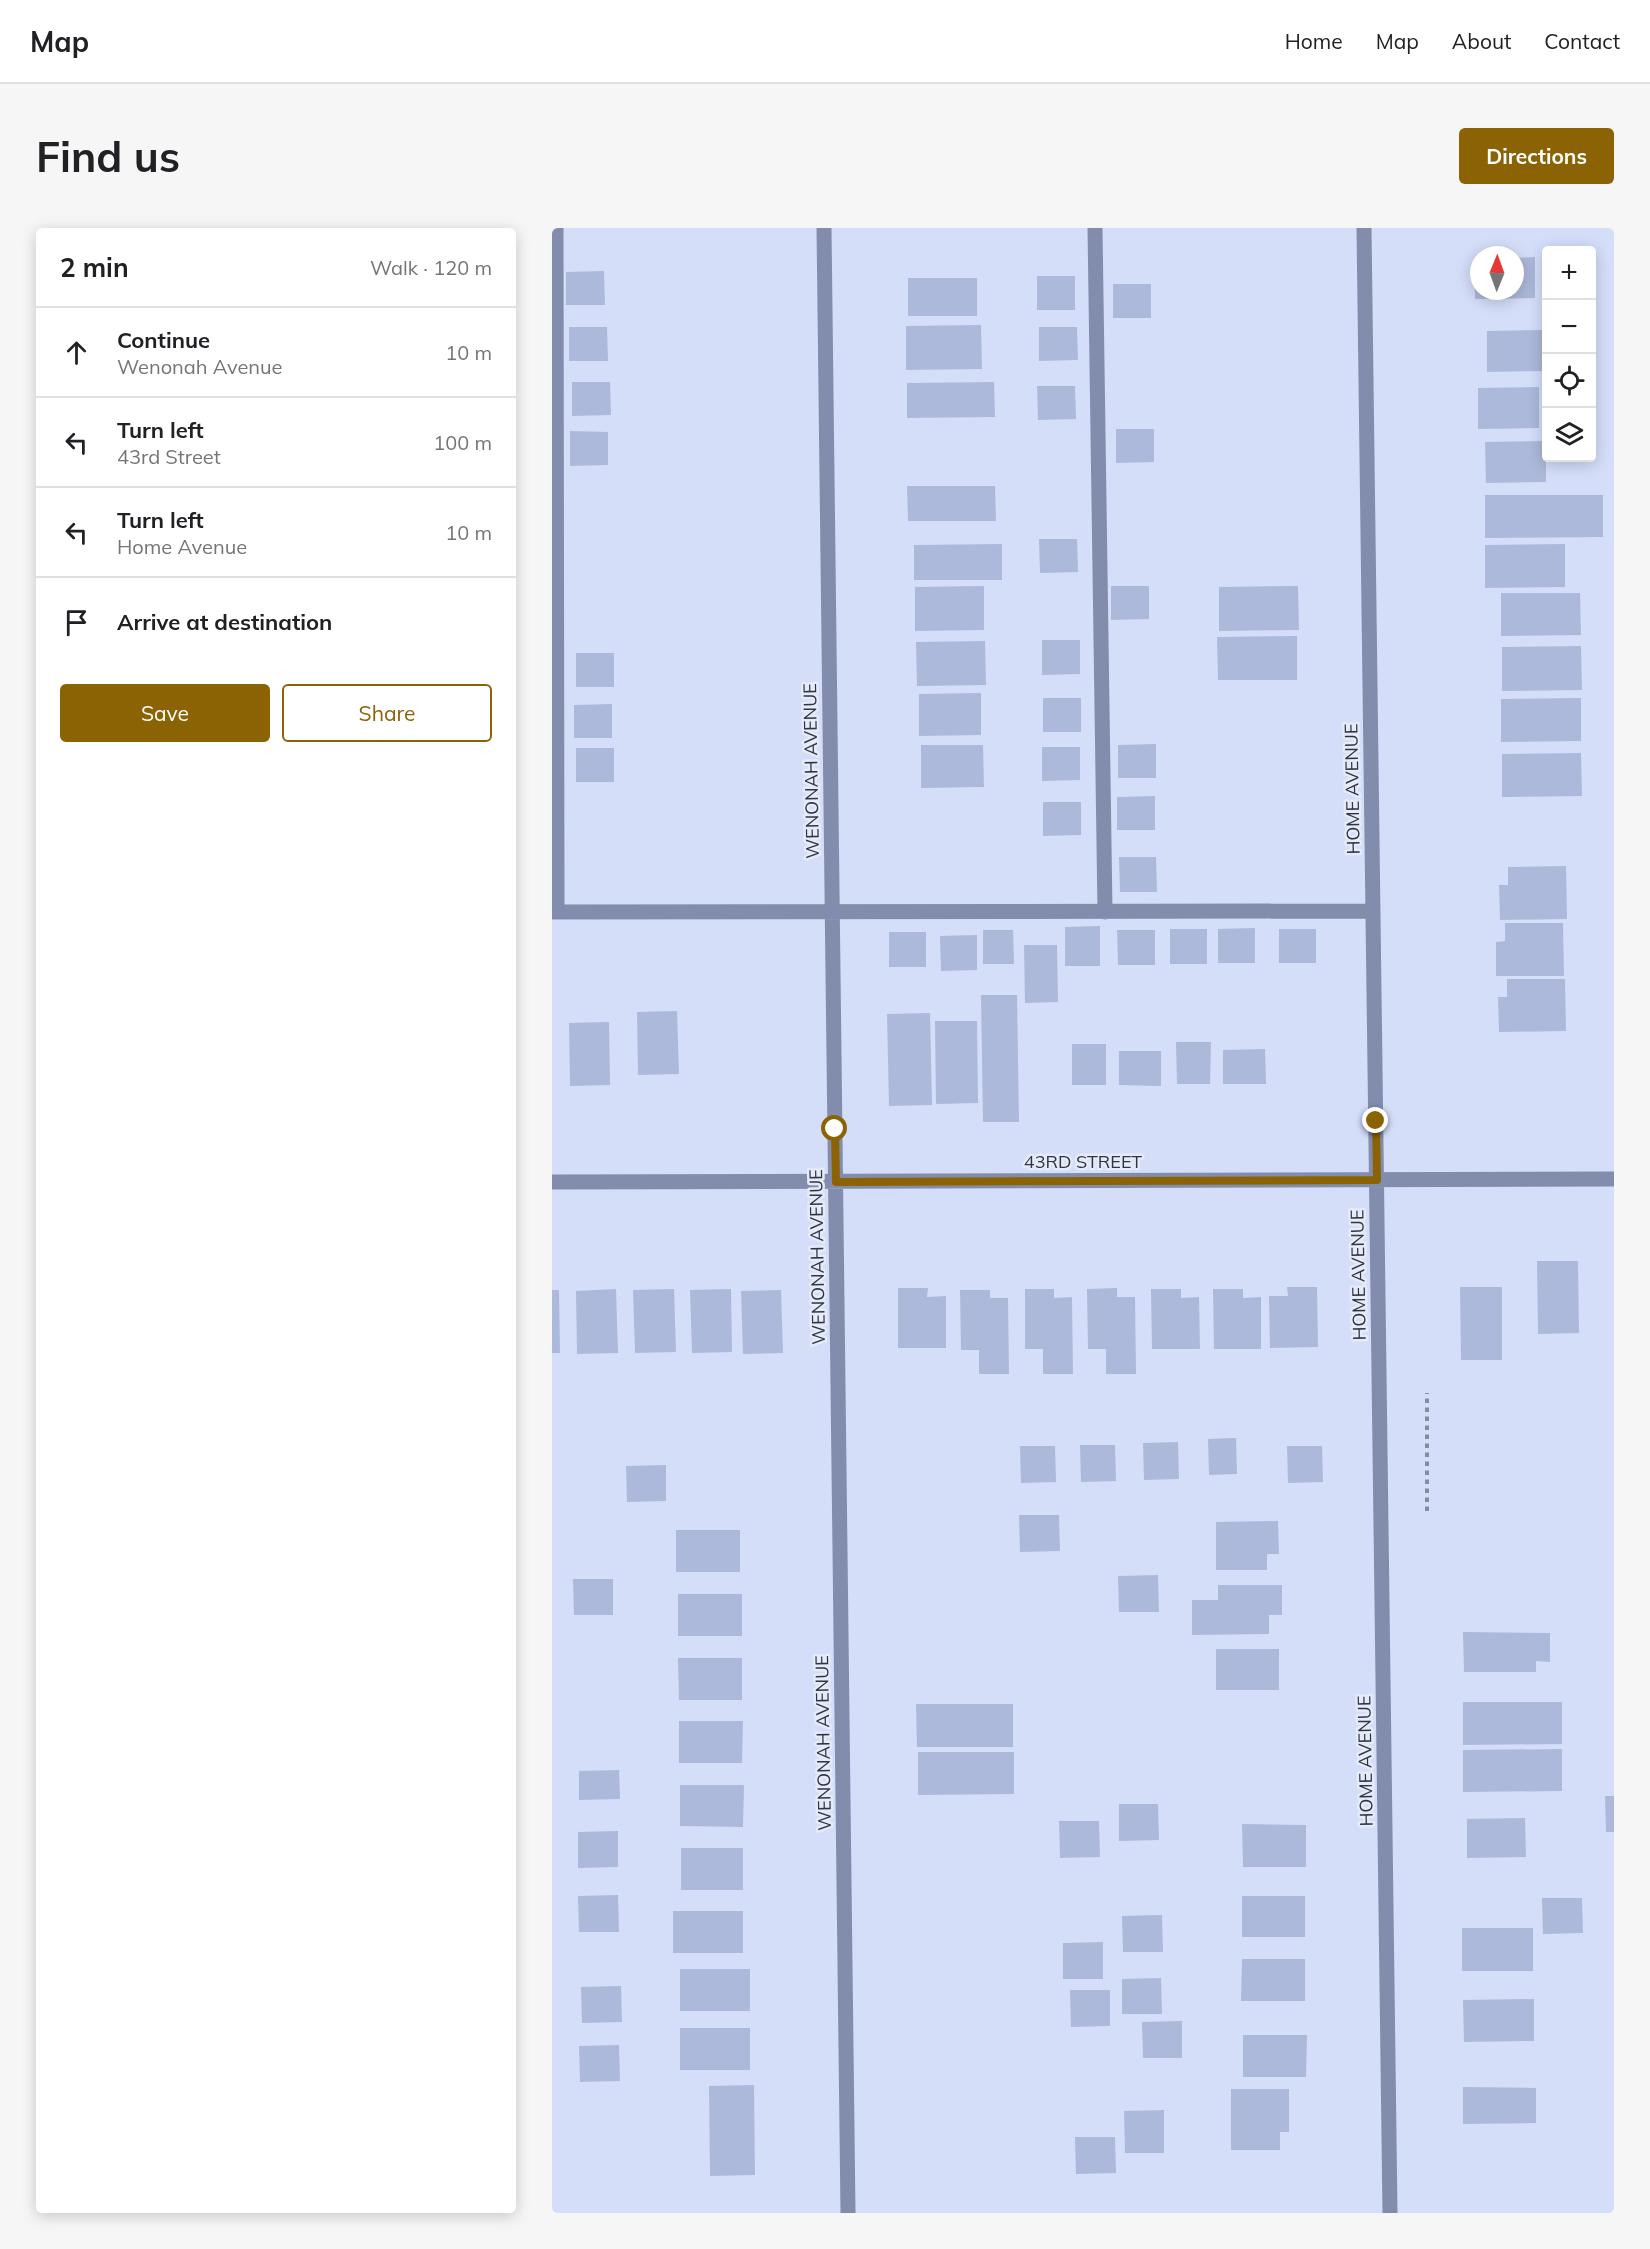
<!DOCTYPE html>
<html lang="en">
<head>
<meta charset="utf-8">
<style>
	:root { --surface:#fff; --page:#f6f6f6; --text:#202124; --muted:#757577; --line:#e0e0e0; --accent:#8b6304 }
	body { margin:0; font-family:Mulish,sans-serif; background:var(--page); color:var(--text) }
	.controls { position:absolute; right:18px; top:18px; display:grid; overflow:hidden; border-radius:6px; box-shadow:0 3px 15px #0003 }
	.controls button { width:54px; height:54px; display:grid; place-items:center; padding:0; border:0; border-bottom:2px solid var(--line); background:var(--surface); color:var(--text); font:30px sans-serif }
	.compass { position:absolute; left:918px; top:18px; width:54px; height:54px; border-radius:50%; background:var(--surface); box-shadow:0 3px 15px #0003; rotate:1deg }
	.stop { position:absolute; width:18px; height:18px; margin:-14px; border:4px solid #8b6304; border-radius:50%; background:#fff }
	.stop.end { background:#8b6304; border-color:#fff; box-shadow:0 2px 6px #0008 }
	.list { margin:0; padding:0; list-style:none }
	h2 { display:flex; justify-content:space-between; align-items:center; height:78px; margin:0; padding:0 24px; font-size:26px }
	h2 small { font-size:20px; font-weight:400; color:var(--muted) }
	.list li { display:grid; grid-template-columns:39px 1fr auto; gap:18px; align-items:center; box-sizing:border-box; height:90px; padding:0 24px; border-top:2px solid var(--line) }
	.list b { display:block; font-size:22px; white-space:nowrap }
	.list p { margin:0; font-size:20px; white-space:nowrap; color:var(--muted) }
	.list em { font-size:20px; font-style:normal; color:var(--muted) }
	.actions { display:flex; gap:12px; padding:18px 24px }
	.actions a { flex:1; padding:14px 0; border:2px solid var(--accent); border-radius:6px; text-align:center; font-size:21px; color:var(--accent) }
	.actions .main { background:var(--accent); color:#fff }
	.icon { flex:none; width:33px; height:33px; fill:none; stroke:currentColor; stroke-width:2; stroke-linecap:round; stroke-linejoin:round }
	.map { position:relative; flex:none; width:1062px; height:1985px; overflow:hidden; border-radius:6px }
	header { display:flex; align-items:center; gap:36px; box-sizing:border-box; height:84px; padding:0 30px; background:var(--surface); border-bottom:2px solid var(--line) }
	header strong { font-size:28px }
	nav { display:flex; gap:33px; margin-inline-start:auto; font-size:21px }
	.intro { display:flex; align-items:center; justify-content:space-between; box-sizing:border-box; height:144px; padding:0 36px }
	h1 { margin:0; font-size:42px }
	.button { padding:15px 27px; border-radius:6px; background:var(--accent); color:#fff; font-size:21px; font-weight:700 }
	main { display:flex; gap:36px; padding:0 36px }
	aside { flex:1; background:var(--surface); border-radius:6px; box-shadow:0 3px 15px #0003 }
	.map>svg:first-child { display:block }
	.building { fill:#adb9da }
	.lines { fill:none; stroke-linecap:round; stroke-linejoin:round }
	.path { stroke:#858ca0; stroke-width:4; stroke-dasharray:4.5 4.5; stroke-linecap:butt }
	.minor { stroke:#828dae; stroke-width:15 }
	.route { stroke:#8b6304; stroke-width:8 }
	.labels { text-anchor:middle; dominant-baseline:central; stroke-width:5; stroke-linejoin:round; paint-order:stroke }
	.street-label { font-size:18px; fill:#313543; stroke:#e6ebf9 }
</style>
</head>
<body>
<header>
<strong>Map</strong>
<nav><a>Home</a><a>Map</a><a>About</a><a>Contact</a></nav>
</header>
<div class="intro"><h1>Find us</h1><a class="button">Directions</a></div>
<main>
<aside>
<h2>2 min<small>Walk · 120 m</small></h2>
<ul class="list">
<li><svg class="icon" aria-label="ahead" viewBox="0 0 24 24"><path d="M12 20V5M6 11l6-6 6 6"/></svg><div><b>Continue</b><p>Wenonah Avenue</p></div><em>10 m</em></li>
<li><svg class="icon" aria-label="left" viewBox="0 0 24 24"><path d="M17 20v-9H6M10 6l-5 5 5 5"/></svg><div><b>Turn left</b><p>43rd Street</p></div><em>100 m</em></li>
<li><svg class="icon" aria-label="left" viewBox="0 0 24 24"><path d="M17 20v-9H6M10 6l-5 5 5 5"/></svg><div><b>Turn left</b><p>Home Avenue</p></div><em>10 m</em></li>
<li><svg class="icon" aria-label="arrive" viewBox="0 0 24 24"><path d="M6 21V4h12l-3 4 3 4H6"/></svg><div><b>Arrive at destination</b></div></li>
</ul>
<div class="actions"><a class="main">Save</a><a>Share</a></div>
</aside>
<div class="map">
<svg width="1062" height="1985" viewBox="0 0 1062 1985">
	<rect width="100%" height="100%" fill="#d4def9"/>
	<path class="building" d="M 983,29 L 983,70 L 923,71 L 922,30 L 927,30 L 927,63 L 963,63 L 963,30 Z
		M 52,43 L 53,77 L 14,77 L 14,44 Z
		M 485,48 L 523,48 L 523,82 L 485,82 Z
		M 356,50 L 425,50 L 425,88 L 356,88 Z
		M 561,56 L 599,56 L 599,90 L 561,90 Z
		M 429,97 L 430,141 L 354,142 L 354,98 Z
		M 17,99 L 55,99 L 56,133 L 17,133 Z
		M 487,99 L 525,99 L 526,132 L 487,133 Z
		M 994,102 L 994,143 L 935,144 L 935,103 Z
		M 20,154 L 58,154 L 59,187 L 20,188 Z
		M 442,154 L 443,189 L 355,190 L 355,155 Z
		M 485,158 L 523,158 L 524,191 L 486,192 Z
		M 987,159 L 987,200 L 926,201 L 926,160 Z
		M 564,201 L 602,201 L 602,234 L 564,235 Z
		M 18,203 L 56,204 L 56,237 L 18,238 Z
		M 994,213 L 994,254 L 934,255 L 933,214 Z
		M 355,258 L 443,258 L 444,293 L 356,293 Z
		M 933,267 L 1051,267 L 1051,309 L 933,310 Z
		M 487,311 L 525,311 L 526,344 L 488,345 Z
		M 450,316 L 450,352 L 362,352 L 362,317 Z
		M 1013,316 L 1013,359 L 933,360 L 933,317 Z
		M 432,358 L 432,402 L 363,403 L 363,359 Z
		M 559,358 L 597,358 L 597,391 L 559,392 Z
		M 746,358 L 747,402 L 667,403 L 667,359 Z
		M 949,365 L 1028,365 L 1029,407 L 949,408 Z
		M 745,408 L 745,452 L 666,452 L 665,409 Z
		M 490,412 L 528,412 L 528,446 L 490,447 Z
		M 433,413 L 434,457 L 365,458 L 364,414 Z
		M 1029,418 L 1030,462 L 950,463 L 950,419 Z
		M 24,425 L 62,425 L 62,459 L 24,459 Z
		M 429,465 L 429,507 L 367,508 L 367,466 Z
		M 491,470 L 529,470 L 529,504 L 491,504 Z
		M 1029,470 L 1029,513 L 949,514 L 949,471 Z
		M 60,476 L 60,510 L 22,510 L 22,477 Z
		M 604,516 L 604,550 L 566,550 L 566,517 Z
		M 369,517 L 431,517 L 432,559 L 369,560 Z
		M 490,519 L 528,519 L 528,552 L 490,553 Z
		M 24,520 L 62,520 L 62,554 L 24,554 Z
		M 1029,525 L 1030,568 L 950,569 L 950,526 Z
		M 603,568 L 603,602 L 565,602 L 565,569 Z
		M 491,574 L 529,574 L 529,607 L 491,608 Z
		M 567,629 L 604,629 L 605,664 L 568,664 Z
		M 1014,638 L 1015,691 L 948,692 L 947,657 L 956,657 L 956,639 Z
		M 953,695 L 1011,695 L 1012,748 L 944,748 L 944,714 L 953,713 Z
		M 548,698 L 548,738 L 513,738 L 513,699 Z
		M 703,700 L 703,735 L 666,735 L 666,701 Z
		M 618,701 L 655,701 L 655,736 L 618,736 Z
		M 727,701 L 764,701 L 764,735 L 727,735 Z
		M 431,702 L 461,702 L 462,736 L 431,736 Z
		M 565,702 L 603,702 L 603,737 L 566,737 Z
		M 337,704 L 374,704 L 374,739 L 337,739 Z
		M 425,707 L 425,742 L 389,743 L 388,708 Z
		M 472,717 L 505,717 L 506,774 L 473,775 Z
		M 955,751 L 1013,751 L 1014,803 L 947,804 L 946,769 L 955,769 Z
		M 429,767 L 465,767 L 467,894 L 431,894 Z
		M 125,783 L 127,846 L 86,847 L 85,784 Z
		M 378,785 L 380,877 L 337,878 L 335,786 Z
		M 383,793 L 425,793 L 426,875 L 384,876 Z
		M 57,794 L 58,857 L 18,858 L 17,795 Z
		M 624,814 L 659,814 L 658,856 L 625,856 Z
		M 520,816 L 554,816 L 554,857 L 520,857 Z
		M 713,821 L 714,856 L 671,856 L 671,822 Z
		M 567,823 L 609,823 L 609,858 L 567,857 Z
		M 985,1033 L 1026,1033 L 1027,1105 L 986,1106 Z
		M 735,1059 L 765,1059 L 766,1119 L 718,1120 L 717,1068 L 736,1068 Z
		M 908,1059 L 950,1059 L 950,1132 L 909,1132 Z
		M 346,1060 L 376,1060 L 375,1069 L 394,1068 L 394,1120 L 346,1120 Z
		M 565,1060 L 565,1069 L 583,1069 L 584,1146 L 554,1146 L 554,1121 L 536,1121 L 535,1061 Z
		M 64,1061 L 66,1125 L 25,1126 L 24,1063 Z
		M 122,1061 L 124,1124 L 83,1125 L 81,1062 Z
		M 179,1061 L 180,1124 L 140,1125 L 138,1062 Z
		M 473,1061 L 502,1061 L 502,1070 L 520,1069 L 521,1146 L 491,1146 L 491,1121 L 473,1121 Z
		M 599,1061 L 629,1061 L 629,1070 L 647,1069 L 648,1121 L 600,1121 Z
		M 661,1061 L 691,1061 L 691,1070 L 709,1069 L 709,1121 L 662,1121 Z
		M 0,1062 L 7,1062 L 8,1125 L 0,1125 Z
		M 229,1062 L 231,1125 L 191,1126 L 189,1063 Z
		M 408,1062 L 438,1062 L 438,1070 L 456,1070 L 457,1146 L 427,1146 L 427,1122 L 409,1122 Z
		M 684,1210 L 685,1246 L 657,1247 L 656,1211 Z
		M 626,1214 L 627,1251 L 592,1252 L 591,1215 Z
		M 528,1217 L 563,1217 L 564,1253 L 529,1254 Z
		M 468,1218 L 503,1218 L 504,1254 L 469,1255 Z
		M 735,1218 L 770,1218 L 771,1254 L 736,1255 Z
		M 114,1237 L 114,1273 L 75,1274 L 74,1238 Z
		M 467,1287 L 507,1287 L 508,1323 L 468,1324 Z
		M 726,1293 L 727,1326 L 715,1326 L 715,1342 L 664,1342 L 664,1294 Z
		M 124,1302 L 188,1302 L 188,1344 L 124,1344 Z
		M 606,1347 L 607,1384 L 567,1384 L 566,1348 Z
		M 21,1351 L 61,1351 L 61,1387 L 22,1387 Z
		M 666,1357 L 730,1357 L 730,1387 L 717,1387 L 717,1406 L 640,1407 L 640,1372 L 666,1372 Z
		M 126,1366 L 190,1366 L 190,1408 L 126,1408 Z
		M 911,1404 L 998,1405 L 998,1434 L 984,1433 L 984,1444 L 912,1444 Z
		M 664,1421 L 727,1421 L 727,1462 L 664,1462 Z
		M 126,1430 L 190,1430 L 190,1472 L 127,1472 Z
		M 911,1474 L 1010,1474 L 1010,1516 L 911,1517 Z
		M 364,1476 L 461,1476 L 461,1519 L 365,1519 Z
		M 127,1493 L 191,1493 L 190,1535 L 127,1535 Z
		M 1010,1521 L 1010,1563 L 911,1564 L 911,1522 Z
		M 366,1524 L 462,1524 L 462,1566 L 366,1567 Z
		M 67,1542 L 68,1571 L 27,1572 L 27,1543 Z
		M 128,1557 L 192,1557 L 191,1599 L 128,1598 Z
		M 1053,1568 L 1062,1568 L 1062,1604 L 1054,1604 Z
		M 567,1576 L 606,1576 L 607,1612 L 567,1613 Z
		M 973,1590 L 974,1629 L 915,1630 L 915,1591 Z
		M 507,1593 L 547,1593 L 548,1629 L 508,1630 Z
		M 690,1596 L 754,1597 L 754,1639 L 691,1639 Z
		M 66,1603 L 66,1639 L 26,1640 L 26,1604 Z
		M 129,1620 L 191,1620 L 191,1662 L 129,1662 Z
		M 66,1667 L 67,1704 L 27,1704 L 26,1668 Z
		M 690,1668 L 753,1668 L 753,1709 L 690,1709 Z
		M 990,1670 L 1030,1670 L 1031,1705 L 991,1706 Z
		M 121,1683 L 191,1683 L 191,1725 L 121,1725 Z
		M 610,1687 L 611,1724 L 571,1724 L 570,1688 Z
		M 910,1700 L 981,1700 L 981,1743 L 910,1743 Z
		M 551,1714 L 551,1751 L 511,1751 L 511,1715 Z
		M 690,1731 L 753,1731 L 753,1773 L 689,1773 Z
		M 128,1741 L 198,1741 L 198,1783 L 128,1783 Z
		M 609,1750 L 610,1786 L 570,1786 L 570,1751 Z
		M 69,1758 L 70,1794 L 30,1795 L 29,1759 Z
		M 518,1762 L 558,1762 L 558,1798 L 519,1799 Z
		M 982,1771 L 982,1813 L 912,1814 L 911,1772 Z
		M 630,1793 L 630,1830 L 591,1830 L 590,1794 Z
		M 128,1800 L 198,1800 L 198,1842 L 128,1842 Z
		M 691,1807 L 755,1807 L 754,1849 L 691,1849 Z
		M 67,1817 L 68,1853 L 28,1854 L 27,1818 Z
		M 202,1857 L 203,1947 L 158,1948 L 157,1858 Z
		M 911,1859 L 984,1860 L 984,1895 L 911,1896 Z
		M 679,1861 L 737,1861 L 737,1904 L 728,1904 L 728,1922 L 679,1922 Z
		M 612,1882 L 612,1925 L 573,1925 L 572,1883 Z
		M 523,1909 L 563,1909 L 564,1945 L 524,1946 Z"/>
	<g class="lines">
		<path class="path" d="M 875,1283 L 875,1165"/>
		<path class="minor" d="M 4,0 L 5,684
			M 272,0 L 296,1985
			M 543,0 L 553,684
			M 812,0 L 838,1985
			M 0,684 L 821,683
			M 0,954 L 1062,951"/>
	</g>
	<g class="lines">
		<path class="route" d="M 283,901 L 284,954 L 825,952 L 824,893"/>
	</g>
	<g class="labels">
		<g class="street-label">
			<text transform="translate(259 543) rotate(-91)">WENONAH AVENUE</text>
			<text transform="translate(800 561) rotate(-91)">HOME AVENUE</text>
			<text x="531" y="933">43RD STREET</text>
			<text transform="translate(265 1029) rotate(-91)">WENONAH AVENUE</text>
			<text transform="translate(806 1047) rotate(-91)">HOME AVENUE</text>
			<text transform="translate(271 1515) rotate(-91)">WENONAH AVENUE</text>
			<text transform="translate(813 1533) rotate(-91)">HOME AVENUE</text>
		</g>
	</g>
</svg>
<div class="controls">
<button>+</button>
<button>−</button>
<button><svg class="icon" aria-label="locate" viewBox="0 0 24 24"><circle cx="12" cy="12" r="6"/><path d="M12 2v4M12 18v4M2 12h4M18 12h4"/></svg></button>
<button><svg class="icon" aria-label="layers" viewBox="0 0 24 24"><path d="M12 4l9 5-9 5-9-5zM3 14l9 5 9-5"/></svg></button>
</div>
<svg class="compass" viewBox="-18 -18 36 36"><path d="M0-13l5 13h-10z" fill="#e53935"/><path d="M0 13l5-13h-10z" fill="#757577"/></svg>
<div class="stop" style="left:283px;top:901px"></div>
<div class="stop end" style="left:824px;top:893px"></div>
</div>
</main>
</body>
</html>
